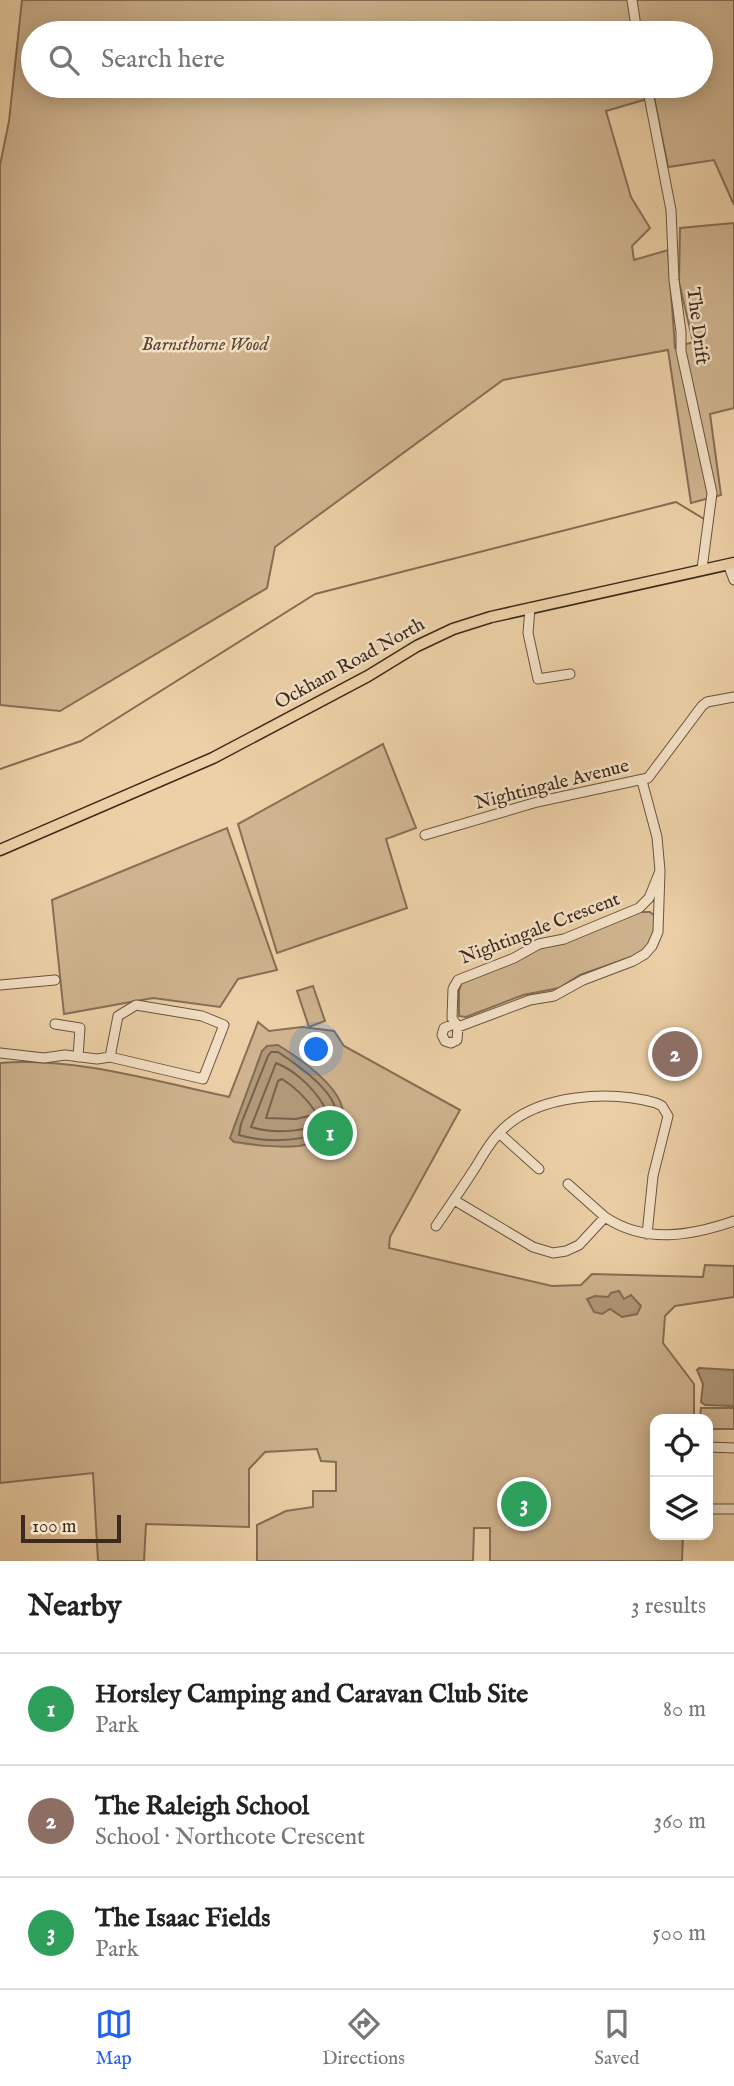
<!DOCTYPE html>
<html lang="en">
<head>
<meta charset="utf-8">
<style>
	:root { --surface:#fff; --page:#f2f2f2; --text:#222; --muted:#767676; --line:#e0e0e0; --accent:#2563eb }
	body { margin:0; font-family:"IM FELL English",serif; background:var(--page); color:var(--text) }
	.controls { position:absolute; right:21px; bottom:21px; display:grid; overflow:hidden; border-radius:14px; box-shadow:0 4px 18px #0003 }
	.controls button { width:63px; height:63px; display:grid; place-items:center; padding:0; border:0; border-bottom:2px solid var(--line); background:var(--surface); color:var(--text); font:35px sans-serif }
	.scale { position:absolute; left:21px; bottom:18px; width:100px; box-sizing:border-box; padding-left:7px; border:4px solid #3d2a1c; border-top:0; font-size:19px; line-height:24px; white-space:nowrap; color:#3d2a1c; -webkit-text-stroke:5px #f3e0c6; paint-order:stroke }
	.you { position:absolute; left:317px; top:1050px; width:24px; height:24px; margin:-18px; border:5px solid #fff; border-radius:50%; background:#1a73e8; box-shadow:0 0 0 10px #1a73e833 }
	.badge { display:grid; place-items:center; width:46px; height:46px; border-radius:50%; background:var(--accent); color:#fff; font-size:23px; font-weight:700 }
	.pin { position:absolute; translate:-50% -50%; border:4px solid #fff; box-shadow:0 2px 7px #0006 }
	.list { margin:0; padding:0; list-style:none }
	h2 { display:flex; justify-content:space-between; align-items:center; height:91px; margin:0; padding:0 28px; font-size:30px }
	h2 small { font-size:23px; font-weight:400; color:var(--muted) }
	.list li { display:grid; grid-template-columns:46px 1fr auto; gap:21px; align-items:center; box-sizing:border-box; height:112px; padding:0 28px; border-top:2px solid var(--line) }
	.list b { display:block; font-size:26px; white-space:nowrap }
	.list p { margin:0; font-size:23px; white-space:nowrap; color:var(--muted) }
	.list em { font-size:23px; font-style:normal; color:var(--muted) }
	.icon { flex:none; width:38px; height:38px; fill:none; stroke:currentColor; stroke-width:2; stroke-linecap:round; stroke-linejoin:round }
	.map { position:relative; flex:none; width:734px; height:1561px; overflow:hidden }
	.search { position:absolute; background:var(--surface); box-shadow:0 4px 18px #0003; left:21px; right:21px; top:21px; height:77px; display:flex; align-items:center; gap:18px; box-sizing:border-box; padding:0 24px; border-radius:38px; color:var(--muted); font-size:26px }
	.sheet { height:427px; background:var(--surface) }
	nav { display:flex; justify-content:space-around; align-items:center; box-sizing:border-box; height:98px; border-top:2px solid var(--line); background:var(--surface); font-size:19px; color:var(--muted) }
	nav a { display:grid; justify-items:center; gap:4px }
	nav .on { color:var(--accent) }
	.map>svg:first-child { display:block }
	.green { fill:#cfb48f; stroke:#866f56; stroke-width:2; fill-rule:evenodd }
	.water { fill:#b19878; stroke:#836c53; stroke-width:2 }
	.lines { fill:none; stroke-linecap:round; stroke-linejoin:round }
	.shore { stroke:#77614a; stroke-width:2 }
	.stream { stroke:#836c53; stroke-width:2 }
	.minor-casing { stroke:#69543f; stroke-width:11 }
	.major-casing { stroke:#3d2a1c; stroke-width:13 }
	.minor { stroke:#f3e0c6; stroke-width:9 }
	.major { stroke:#edd0a7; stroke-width:10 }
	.labels { text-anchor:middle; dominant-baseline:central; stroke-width:5; stroke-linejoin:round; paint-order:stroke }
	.street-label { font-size:19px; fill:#3d2a1c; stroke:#f3e0c6 }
	.park-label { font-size:19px; font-style:italic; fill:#5a4633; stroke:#f3e0c6 }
</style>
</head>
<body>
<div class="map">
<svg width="734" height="1561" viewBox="0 0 734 1561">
	<rect width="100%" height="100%" fill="#edd0a7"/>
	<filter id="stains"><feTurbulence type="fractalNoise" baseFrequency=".00286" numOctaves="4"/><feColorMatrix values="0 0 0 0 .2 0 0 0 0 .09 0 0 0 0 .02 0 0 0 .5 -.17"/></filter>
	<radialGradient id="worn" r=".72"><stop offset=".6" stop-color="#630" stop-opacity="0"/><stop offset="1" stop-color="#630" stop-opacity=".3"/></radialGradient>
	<path class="green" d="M 22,0 L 734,0 L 734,205 L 714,160 L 668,167 L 654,97 L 606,111 L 631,197 L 650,228 L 632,246 L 634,260 L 668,250 L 675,348 L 693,342 L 679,282 L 680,228 L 734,223 L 734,408 L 710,414 L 721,495 L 691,503 L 668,350 L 503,380 L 275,547 L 267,588 L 60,711 L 0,705 L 0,165 L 9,121 ZM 33,33 L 701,33 L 701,86 L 33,86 Z
		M 383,744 L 416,828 L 386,839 L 407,908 L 277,953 L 238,824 Z
		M 227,828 L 277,970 L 238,979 L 220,1007 L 153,998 L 64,1014 L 52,900 Z
		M 638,912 L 650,912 L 656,917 L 655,933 L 649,945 L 637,955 L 580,975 L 559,988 L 523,995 L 466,1017 L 459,1016 L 459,990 L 462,982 L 532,949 Z
		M 313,986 L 325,1021 L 309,1027 L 297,991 Z
		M 258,1022 L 269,1031 L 302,1027 L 334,1031 L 344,1046 L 460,1110 L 390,1237 L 389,1248 L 552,1286 L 581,1285 L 592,1274 L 703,1277 L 705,1265 L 734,1266 L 734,1297 L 675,1306 L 665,1316 L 663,1343 L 694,1384 L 694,1419 L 655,1419 L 655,1535 L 683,1535 L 682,1561 L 490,1561 L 490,1528 L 474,1528 L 473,1561 L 257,1561 L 257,1525 L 286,1511 L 313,1507 L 313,1491 L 336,1491 L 336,1462 L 321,1461 L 317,1449 L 265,1452 L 249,1469 L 249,1527 L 146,1524 L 144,1561 L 98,1561 L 93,1473 L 0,1483 L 0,1063 C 76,1057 154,1081 229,1097 Z
		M 701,1408 L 734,1408 L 734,1429 L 708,1429 L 708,1419 L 700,1419 Z"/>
	<path class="water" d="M 278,1045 C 301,1059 367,1103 334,1132 C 325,1141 311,1144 299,1146 C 277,1148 255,1145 234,1142 L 230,1138 L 262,1051 L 267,1046 Z
		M 619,1291 L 624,1299 L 631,1295 L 641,1306 L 637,1314 L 622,1317 L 610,1309 L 602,1314 L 594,1312 L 587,1299 L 595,1296 L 608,1297 L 611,1293 Z
		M 699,1368 L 734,1370 L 734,1406 L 705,1405 L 701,1402 L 703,1384 L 697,1370 Z"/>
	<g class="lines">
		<path class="shore" d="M 271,1052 L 278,1052 C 296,1064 341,1094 336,1119 C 319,1144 266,1143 239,1135 L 241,1124 L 268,1056 Z
			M 276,1063 C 297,1071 319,1093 328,1114 C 317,1135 270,1133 251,1127 Z
			M 282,1079 C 295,1087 306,1098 315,1111 L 313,1115 L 296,1119 L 266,1118 L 278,1081 Z"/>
		<path class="stream" d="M 0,769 L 81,741 L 315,594 L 676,502 L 704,519"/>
		<g class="minor-casing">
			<path id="minor" d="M 632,0 L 637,33
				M 647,86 L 671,210 L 674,280 L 681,332 L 681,351 L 712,493 L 702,569
				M 728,564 L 734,580
				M 530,608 L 528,633 L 538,679 L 570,674
				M 642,781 L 657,837 L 660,871
				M 425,835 L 537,802 L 648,778 L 702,706 L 707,702 L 734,697
				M 660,871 L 658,932 L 652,946 L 645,954 L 633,961 L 583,980 L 554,996 L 530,1000 L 458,1027 L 452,1018 L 453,989 L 458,980 L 514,958 L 539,944 L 564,939 L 639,908 L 649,898 Z
				M 0,985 L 55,980
				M 55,1024 L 80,1028 L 78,1057
				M 454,1024 L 444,1028 L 442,1035 L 445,1041 L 451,1043 L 457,1040 L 458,1027
				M 0,1053 L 44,1058 L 65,1055 L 97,1059 L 110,1057 L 203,1079 L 224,1025 L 202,1016 L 136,1005 L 118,1016 L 110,1057
				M 499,1133 L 539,1169
				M 568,1184 L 605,1217
				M 454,1200 L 533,1247 L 553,1253 L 566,1251 L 579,1245 L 605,1217 C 645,1244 691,1236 734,1221
				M 436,1226 C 449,1207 462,1188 475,1168 C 483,1155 491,1140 503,1129 C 539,1094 610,1090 656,1103 L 662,1106 L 668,1116 L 653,1176 L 647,1234
				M 708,1447 L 734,1448
				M 710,1509 L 734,1509"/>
		</g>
		<g class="major-casing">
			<path id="major" d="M 0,850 L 213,758 L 368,676 L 417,646 L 453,629 L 491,617 L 734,563"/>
		</g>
		<use href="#minor" class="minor"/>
		<use href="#major" class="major"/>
	</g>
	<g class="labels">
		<g class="street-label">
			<text transform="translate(697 326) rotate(83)">The Drift</text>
			<text transform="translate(350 664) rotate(-29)">Ockham Road North</text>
			<text transform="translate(552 785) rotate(-14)">Nightingale Avenue</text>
			<text transform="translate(540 929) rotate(-21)">Nightingale Crescent</text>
		</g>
		<g class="park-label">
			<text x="205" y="345">Barnsthorne Wood</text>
		</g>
	</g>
	<rect width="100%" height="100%" filter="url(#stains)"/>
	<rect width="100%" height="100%" fill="url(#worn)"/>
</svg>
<div class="controls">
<button><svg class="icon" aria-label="locate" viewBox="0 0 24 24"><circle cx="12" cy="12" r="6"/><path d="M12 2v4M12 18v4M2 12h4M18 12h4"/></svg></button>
<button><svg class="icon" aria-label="layers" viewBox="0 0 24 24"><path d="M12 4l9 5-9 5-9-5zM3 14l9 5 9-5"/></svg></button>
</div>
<div class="scale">100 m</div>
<div class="you"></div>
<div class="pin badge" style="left:330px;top:1133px;background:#2e9e5b">1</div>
<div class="pin badge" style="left:675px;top:1054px;background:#8d6e63">2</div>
<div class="pin badge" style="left:524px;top:1504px;background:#2e9e5b">3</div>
<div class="search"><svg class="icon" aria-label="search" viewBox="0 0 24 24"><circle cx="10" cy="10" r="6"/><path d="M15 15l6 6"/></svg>Search here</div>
</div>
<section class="sheet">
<h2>Nearby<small>3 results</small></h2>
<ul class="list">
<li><span class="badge" style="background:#2e9e5b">1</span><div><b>Horsley Camping and Caravan Club Site</b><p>Park</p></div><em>80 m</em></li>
<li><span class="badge" style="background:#8d6e63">2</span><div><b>The Raleigh School</b><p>School · Northcote Crescent</p></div><em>360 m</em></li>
<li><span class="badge" style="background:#2e9e5b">3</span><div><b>The Isaac Fields</b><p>Park</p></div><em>500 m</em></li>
</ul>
</section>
<nav>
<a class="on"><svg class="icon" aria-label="map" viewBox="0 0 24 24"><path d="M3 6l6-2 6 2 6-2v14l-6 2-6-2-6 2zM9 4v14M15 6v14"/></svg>Map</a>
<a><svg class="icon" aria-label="directions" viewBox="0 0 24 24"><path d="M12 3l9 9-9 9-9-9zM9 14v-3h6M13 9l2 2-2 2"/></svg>Directions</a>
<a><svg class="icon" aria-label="saved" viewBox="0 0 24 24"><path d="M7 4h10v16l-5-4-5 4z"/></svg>Saved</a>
</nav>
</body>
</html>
